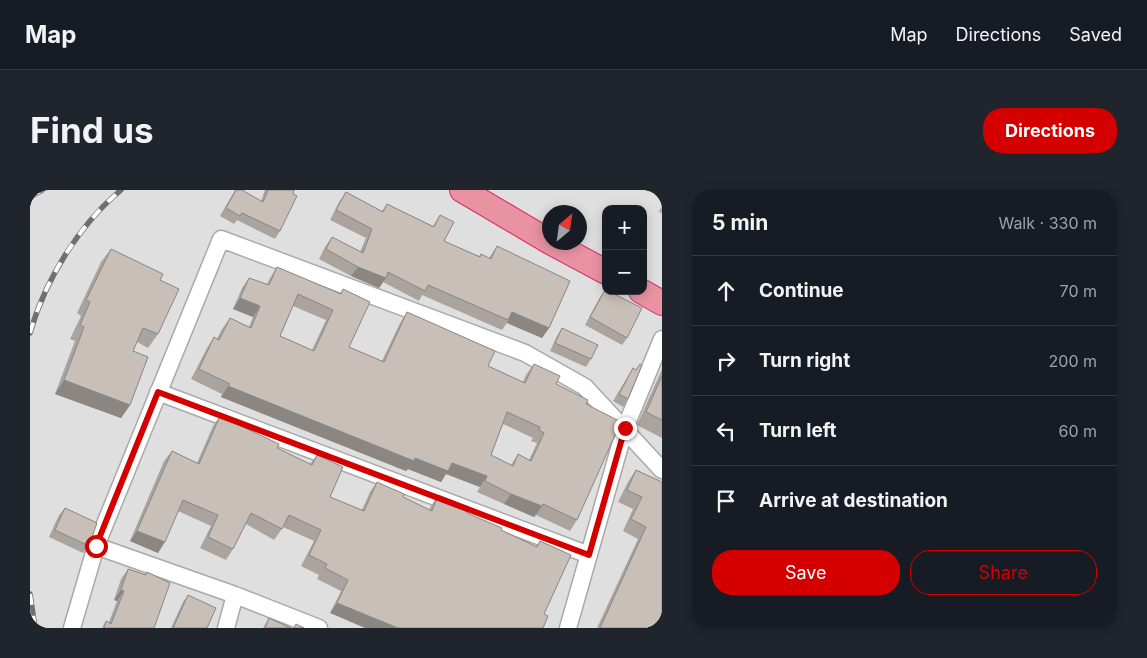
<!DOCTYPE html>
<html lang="en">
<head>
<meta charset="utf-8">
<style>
	:root { --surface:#171b24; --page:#20242c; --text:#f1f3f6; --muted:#9ea1a6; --line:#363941; --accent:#d40000 }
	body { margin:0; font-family:Inter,sans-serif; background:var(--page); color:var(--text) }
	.controls { position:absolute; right:15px; top:15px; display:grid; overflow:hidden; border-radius:10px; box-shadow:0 2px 12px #0003 }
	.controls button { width:45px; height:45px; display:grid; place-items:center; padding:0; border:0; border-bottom:1px solid var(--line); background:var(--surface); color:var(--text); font:25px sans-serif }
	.compass { position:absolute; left:512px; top:15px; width:45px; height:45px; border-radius:50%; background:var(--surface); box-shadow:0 2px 12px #0003; rotate:29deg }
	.stop { position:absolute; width:15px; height:15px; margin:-11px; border:4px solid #d40000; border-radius:50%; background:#fff }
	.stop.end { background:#d40000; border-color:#fff; box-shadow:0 1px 5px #0008 }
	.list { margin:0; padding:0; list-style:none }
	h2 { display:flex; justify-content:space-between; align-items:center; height:65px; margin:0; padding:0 20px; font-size:21px }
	h2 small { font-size:16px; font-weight:400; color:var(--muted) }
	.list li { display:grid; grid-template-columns:32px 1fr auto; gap:15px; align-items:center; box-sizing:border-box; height:70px; padding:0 20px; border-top:1px solid var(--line) }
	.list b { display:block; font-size:19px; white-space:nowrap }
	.list em { font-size:16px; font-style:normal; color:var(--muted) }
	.actions { display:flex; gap:10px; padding:15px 20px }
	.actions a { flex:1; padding:11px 0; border:1px solid var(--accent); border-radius:20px; text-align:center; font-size:18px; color:var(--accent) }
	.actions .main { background:var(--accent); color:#fff }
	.icon { flex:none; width:28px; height:28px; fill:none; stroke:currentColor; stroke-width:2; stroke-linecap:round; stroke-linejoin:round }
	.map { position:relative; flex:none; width:632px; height:438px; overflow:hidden; border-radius:20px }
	header { display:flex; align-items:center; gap:30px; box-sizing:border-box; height:70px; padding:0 25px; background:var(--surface); border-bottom:1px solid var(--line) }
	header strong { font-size:24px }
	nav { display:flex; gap:28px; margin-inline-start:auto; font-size:18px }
	.intro { display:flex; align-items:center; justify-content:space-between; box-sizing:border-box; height:120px; padding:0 30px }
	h1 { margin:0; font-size:35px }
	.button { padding:12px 22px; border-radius:20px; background:var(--accent); color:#fff; font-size:18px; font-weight:700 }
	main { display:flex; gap:30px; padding:0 30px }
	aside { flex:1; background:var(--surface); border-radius:20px; box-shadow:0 2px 12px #0003 }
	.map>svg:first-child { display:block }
	.residential { fill:#e0dfdf; fill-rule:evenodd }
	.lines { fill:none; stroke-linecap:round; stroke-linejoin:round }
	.minor-casing { stroke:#a9a9a9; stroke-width:19 }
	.highway-casing { stroke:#dc2a67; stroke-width:26 }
	.minor { stroke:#fff; stroke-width:16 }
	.highway { stroke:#e892a2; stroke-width:24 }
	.rail-casing { stroke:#707070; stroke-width:5.5 }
	.rail { stroke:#fff; stroke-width:4; stroke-dasharray:11; stroke-linecap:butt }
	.wall { fill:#aba49e; fill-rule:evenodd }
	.shaded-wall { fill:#8b8681 }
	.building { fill:#c7bfb8; stroke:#8b8681; fill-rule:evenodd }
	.route { stroke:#d40000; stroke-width:6 }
</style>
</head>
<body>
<header>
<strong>Map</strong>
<nav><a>Map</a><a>Directions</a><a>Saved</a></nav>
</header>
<div class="intro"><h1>Find us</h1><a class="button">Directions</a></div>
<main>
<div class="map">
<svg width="632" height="438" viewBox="0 0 632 438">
	<rect width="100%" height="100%" fill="#f2efe9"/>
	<path class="residential" d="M 0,0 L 632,0 L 632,438 L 0,438 ZM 576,19 L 613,19 L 613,101 L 576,101 ZM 520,22 L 550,22 L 550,52 L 520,52 Z"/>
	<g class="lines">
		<g class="minor-casing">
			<path id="minor" d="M 128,202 L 559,365
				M 66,356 L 205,405 L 289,438
				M 42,438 L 66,356 L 191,49 L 495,163 L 555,197 L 632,280
				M 196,438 L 205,405
				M 538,438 L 595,238 L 632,149"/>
		</g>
		<g class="highway-casing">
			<path id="highway" d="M 432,0 L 520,52
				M 520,52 L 576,82
				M 611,101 L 632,113"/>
		</g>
		<use href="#minor" class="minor"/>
		<use href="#highway" class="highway"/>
		<g class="rail-casing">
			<path id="rail" d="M 0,7 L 12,0
				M 0,143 C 15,90 49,35 91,0
				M 0,404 L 5,438"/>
		</g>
		<use href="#rail" class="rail"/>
	</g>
	<path class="wall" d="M 205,0 L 231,11 L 235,0 L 264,0 L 250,41 L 245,49 L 207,30 L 204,34 L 190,26 Z
		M 316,2 L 352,21 L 357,14 L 403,36 L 410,25 L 414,51 L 449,66 L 451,64 L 459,68 L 467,56 L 519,138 L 512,148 L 477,133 L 472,140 L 392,105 L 389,111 L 353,92 L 349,98 L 321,86 L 289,69 L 295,57 L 302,47 L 330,62 L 336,48 L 300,30 L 309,12 Z
		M 632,15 L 632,23 L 629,22 Z
		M 81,59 L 130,90 L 128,144 L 118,158 L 107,152 L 103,161 L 100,215 L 91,228 L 25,204 L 45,151 L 40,149 L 51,126 L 47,123 L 71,72 Z
		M 247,77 L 310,104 L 313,99 L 319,157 L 352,171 L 370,133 L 377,122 L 458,176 L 493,192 L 496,185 L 504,174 L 526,194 L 556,214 L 547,330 L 540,341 L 506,325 L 504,327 L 474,314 L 447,302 L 450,297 L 416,284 L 411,292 L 378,279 L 376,281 L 191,207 L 192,204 L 161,189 L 177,158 L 184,147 L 187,149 L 192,139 L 200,128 L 219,137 L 223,127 L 203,119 L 212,98 L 219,88 L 237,94 L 240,88 ZM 263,116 L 296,130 L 282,160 L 250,146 ZM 473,234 L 503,248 L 501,251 L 507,253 L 499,270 L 488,264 L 481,275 L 461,265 Z
		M 575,100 L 597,148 L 592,155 L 555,135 L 570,107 Z
		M 532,138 L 561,169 L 556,177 L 520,161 L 527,146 Z
		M 610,174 L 598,209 L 593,217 L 583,211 L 598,186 L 603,178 L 606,180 Z
		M 632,179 L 632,248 L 607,235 Z
		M 190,226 L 247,258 L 280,274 L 287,265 L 300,307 L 332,320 L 340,302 L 347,292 L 373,307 L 399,320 L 401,316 L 408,305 L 437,323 L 471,340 L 506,356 L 510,351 L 541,365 L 300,423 L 311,401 L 287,389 L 289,385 L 271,376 L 284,351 L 253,337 L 244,350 L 216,334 L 203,359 L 196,370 L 170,358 L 181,336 L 148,321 L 128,363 L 100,351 L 134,271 L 142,261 L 167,273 L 183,236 Z
		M 606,280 L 632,292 L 632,438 L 567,438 L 608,349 L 593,341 L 603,319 L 588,312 L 598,292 Z
		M 35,318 L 59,356 L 53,363 L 19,347 L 29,325 Z
		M 98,379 L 115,384 L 117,382 L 124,438 L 72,438 L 76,431 L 79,432 L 87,411 L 84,410 L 91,389 Z
		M 158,405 L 177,438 L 141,438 L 153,412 Z
		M 239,428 L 261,438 L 233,438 Z"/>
	<path class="shaded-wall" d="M 328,77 L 356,88 L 349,98 L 321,86 Z
		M 210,108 L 230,116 L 223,127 L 203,119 Z
		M 482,122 L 519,138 L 512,148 L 477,133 Z
		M 34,190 L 100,215 L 91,228 L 25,204 Z
		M 198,196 L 385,268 L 422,273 L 457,286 L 450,297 L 416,284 L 411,292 L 378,279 L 376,281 L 191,207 Z
		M 481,304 L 512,316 L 504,327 L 474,314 Z
		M 107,341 L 135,352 L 128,363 L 100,351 Z
		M 91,400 L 94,401 L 87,411 L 84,410 Z
		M 307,413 L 368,438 L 335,438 L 300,423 Z"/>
	<path class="building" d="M 206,0 L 212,0 L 233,12 L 238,0 L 264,0 L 263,4 L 267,6 L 250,41 L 212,23 L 210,26 L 196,18 Z
		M 316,2 L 353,22 L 357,14 L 404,37 L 410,25 L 424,32 L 414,51 L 450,67 L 451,64 L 461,69 L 467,56 L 540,91 L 519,138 L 482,122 L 478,130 L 398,95 L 395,101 L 358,82 L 356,88 L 328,77 L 296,59 L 302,47 L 333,63 L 342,39 L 306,20 Z
		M 81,59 L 133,84 L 130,90 L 149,99 L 128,144 L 113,138 L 103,161 L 118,167 L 100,215 L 34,190 L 54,137 L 50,135 L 60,112 L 56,110 Z
		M 247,77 L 311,104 L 313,99 L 340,112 L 319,157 L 354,172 L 377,122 L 465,161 L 458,176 L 495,193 L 504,174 L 530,186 L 526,194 L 558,210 L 556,214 L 591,232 L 547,330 L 513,314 L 512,316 L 481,304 L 455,291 L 457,286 L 422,273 L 418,281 L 385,268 L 384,271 L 198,196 L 200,194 L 169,179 L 184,147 L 189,150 L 200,128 L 221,138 L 230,116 L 210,108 L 219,88 L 239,95 ZM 268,104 L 303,120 L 284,161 L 250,146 ZM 477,222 L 510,237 L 509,240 L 514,243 L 501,271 L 488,264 L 483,276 L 461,265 Z
		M 575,100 L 576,101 L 578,101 L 612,118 L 597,148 L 560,127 Z
		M 532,138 L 568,155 L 561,169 L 525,153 Z
		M 610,174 L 612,175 L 598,209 L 589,204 L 603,178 L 606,180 Z
		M 632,186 L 632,230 L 616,222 Z
		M 190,226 L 249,254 L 247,258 L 282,275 L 287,265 L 313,277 L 300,307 L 334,321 L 347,292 L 374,304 L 373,307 L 402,321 L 408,305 L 439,317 L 437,323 L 472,338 L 471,340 L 507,357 L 510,351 L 541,365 L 514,424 L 518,426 L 513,438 L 368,438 L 307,413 L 318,390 L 295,378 L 297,374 L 279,365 L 291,340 L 259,325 L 252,339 L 221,323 L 203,359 L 178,347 L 188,325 L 153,310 L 135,352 L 107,341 L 142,261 L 169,274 Z
		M 606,280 L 632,292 L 632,438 L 570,438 L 616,337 L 601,329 L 612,307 L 597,300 Z
		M 35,318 L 67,333 L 59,356 L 25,340 Z
		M 98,379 L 116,385 L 117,382 L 140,393 L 124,438 L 74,438 L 76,431 L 81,434 L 94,401 L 91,400 Z
		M 158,405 L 186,418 L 177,438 L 143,438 Z
		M 239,428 L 261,438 L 235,438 Z
		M 266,434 L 274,438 L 264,438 Z"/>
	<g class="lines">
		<path class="route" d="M 66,356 L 128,202 L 559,365 L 595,238"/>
	</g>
</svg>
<div class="controls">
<button>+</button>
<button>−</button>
</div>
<svg class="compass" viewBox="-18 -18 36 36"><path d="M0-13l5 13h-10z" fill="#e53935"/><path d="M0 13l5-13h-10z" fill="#9ea1a6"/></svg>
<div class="stop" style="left:66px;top:356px"></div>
<div class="stop end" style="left:595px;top:238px"></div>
</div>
<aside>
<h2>5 min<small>Walk · 330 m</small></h2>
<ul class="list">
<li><svg class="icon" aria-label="ahead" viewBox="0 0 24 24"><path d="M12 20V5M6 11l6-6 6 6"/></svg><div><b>Continue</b></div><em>70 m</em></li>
<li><svg class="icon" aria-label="right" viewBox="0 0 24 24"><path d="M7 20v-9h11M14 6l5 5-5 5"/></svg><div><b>Turn right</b></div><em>200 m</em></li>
<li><svg class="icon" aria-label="left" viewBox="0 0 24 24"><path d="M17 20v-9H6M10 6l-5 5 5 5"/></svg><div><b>Turn left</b></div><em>60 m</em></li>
<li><svg class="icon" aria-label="arrive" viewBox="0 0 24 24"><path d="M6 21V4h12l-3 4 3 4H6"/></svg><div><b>Arrive at destination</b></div></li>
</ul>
<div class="actions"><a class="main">Save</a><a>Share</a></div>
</aside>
</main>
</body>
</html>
